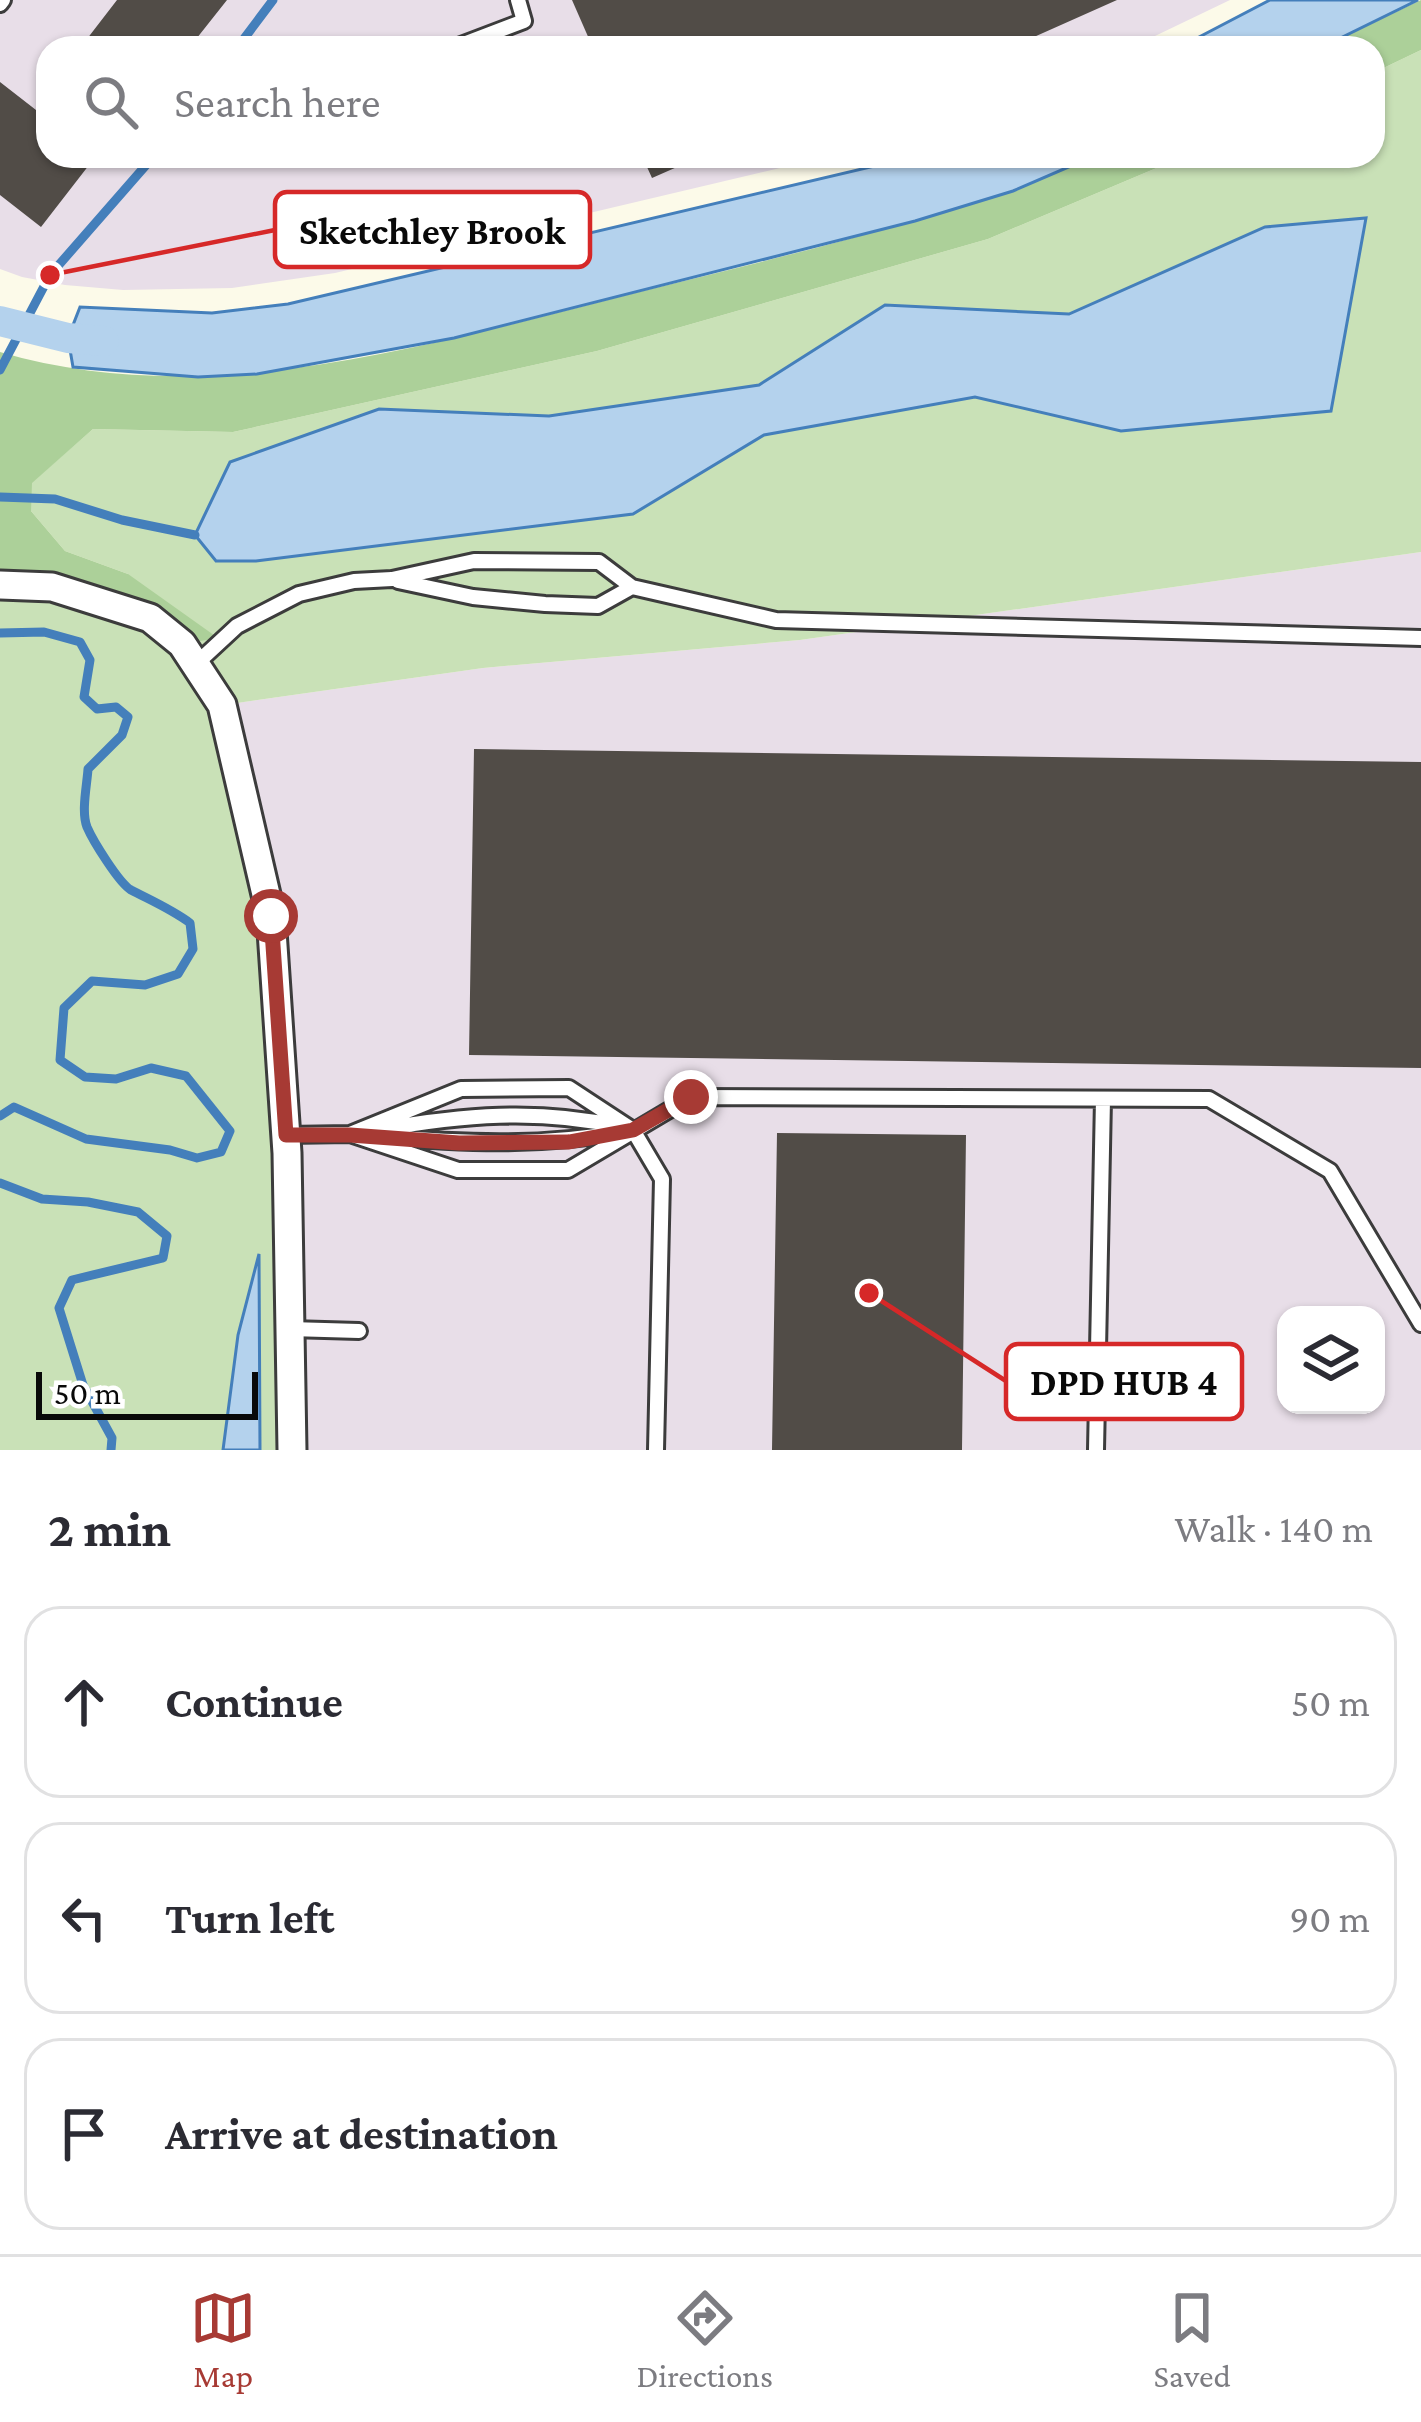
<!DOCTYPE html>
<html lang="en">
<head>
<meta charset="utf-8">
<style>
	:root { --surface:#fff; --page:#f2f2f3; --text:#2b2b33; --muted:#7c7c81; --line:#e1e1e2; --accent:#a73a34 }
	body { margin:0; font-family:"Crimson Pro",serif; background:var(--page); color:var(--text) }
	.controls { position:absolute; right:36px; bottom:36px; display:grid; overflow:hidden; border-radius:24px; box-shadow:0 3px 9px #0004 }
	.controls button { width:108px; height:108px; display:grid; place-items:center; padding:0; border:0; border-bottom:3px solid var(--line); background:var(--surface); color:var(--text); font:60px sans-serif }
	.scale { position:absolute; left:36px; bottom:30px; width:222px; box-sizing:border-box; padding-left:12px; border:6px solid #090909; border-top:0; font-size:33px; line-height:42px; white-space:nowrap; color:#090909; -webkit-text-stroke:9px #fff; paint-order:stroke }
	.stop { position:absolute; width:36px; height:36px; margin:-27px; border:9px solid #a73a34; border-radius:50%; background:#fff }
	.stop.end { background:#a73a34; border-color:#fff; box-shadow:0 3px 12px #0008 }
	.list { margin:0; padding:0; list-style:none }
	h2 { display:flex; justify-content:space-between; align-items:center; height:156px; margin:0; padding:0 48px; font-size:51px }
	h2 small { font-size:39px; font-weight:400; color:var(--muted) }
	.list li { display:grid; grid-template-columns:78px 1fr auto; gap:36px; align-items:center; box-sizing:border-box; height:192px; margin:0 24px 24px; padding:0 24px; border:3px solid var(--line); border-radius:36px }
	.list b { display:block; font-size:45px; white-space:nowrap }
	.list em { font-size:39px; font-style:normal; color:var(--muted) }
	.icon { flex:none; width:66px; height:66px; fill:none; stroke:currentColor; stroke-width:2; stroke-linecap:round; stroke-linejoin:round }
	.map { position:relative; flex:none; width:1421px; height:1450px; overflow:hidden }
	.search { position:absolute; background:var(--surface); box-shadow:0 3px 9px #0004; left:36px; right:36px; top:36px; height:132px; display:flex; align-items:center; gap:30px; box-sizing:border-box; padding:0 42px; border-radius:36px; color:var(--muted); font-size:45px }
	.sheet { height:804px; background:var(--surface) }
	nav { display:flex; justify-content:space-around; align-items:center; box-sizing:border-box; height:168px; border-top:3px solid var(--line); background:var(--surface); font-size:33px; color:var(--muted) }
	nav a { display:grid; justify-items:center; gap:6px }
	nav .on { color:var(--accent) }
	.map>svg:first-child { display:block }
	.industrial { fill:#e8dee8; fill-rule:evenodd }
	.green { fill:#c9e1b7 }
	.forest { fill:#acd099 }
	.water { fill:#b4d2ed; stroke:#447fbb; stroke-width:3 }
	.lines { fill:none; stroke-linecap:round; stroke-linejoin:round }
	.stream { stroke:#447fbb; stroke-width:9 }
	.canal { stroke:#b4d2ed; stroke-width:30 }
	.building { fill:#514c47 }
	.lane-casing { stroke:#3c3c3c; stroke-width:20 }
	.street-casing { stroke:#3c3c3c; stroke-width:33 }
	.lane { stroke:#fff; stroke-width:14 }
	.street { stroke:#fff; stroke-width:27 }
	.route { stroke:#a73a34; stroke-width:15 }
	.leader { fill:none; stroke:#d62828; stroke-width:4.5 }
	.callout-dot { fill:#d62828; stroke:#fff; stroke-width:4.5 }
	.callout { fill:#fff; stroke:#d62828; stroke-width:4.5 }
	.callout-label { font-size:39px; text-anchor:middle; font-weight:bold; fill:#090909 }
</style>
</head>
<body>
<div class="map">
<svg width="1421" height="1450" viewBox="0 0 1421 1450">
	<rect width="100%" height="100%" fill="#fcfae9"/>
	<path class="industrial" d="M 0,0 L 1230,0 L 1130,48 L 48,48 L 48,156 L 831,156 L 335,273 L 232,288 L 123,290 L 65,285 L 22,277 L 0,269 Z
		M 1421,552 L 1421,1450 L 292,1450 L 222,705 L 483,668 L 800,640 ZM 1286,1315 L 1376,1315 L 1376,1405 L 1286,1405 Z"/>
	<path class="green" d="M 1421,50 L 1421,552 L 800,640 L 483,668 L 223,705 L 271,916 L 292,1450 L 0,1450 L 0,585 L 128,574 L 65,551 L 31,511 L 31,483 L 93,429 L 233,432 L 597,351 L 988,239 L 1185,156 L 1373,156 L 1373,73 Z"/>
	<path class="forest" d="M 1421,0 L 1421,50 L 1373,73 L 1373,48 L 1320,48 Z
		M 1094,156 L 1185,156 L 988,239 L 597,351 L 233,432 L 93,429 L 32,483 L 31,511 L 65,551 L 128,574 L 218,638 L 182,644 L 143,613 L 0,582 L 0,352 C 213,415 444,340 651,289 C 802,252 951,217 1094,156 Z"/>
	<path class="water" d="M 1270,0 L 1418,0 L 1320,48 L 1178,48 Z
		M 917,156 L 1094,156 L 1013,191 L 915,221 L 454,338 L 257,374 L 198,377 L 73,367 L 68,338 L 80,307 L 212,313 L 288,304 Z
		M 1366,218 L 1331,411 L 1121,431 L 975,397 L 764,435 L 633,514 L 256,561 L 216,561 L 195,535 L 230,462 L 379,409 L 549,416 L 759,385 L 885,305 L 1069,314 L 1265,227 Z
		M 259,1254 L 260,1450 L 223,1450 L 238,1335 Z"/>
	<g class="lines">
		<path class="stream" d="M 237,48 L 273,0
			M 0,370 L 50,275 L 154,156
			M 0,497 L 55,499 L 122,520 L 195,535
			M 0,633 L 44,632 L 80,642 L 90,660 L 84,697 L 97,709 L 116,707 L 128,717 L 122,735 L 88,769 C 87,785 81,812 87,827 C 93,841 119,883 131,890 C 152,901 171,909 190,923 L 193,949 L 178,974 L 145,985 L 92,981 L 64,1008 L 60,1060 L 85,1077 L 116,1079 L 151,1068 L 186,1076 L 230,1131 L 221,1152 L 197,1158 L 170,1150 L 86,1139 L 14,1107 L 0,1116
			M 0,1183 L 42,1199 L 88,1202 L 138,1212 L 167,1236 L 163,1258 L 72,1280 L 59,1308 L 83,1385 L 112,1438 L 111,1450"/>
		<path class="canal" d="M 0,321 L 68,338 L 104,341"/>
	</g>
	<path class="building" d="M 117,0 L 227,0 L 189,48 L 80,48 Z
		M 572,0 L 1117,0 L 1009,48 L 593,48 Z
		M 0,82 L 36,110 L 48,95 L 48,156 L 96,156 L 41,227 L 0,195 Z
		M 642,156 L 702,156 L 652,178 Z
		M 474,749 L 1421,762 L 1421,1068 L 469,1055 Z
		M 777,1133 L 966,1135 L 962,1450 L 772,1450 Z"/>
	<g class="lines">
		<g class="lane-casing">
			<path id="lane" d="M 0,4 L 3,0
				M 453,48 L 524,21 L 518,0
				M 398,581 L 473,597 L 545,604 L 598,606 L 632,587
				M 196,664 L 237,626 L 299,594 L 354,581 L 392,579 L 474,561 L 599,562 L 632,587 L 776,620 L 1421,638
				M 377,1130 C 462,1115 537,1108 622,1127
				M 350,1134 L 458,1170 L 568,1170 L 691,1097 L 1209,1099 L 1330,1171 L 1421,1324
				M 286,1135 L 350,1134 L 461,1089 L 569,1088 L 633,1130 L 662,1179 L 656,1450
				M 376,1136 C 459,1143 540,1147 622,1132
				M 290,1329 L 359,1331
				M 1096,1450 L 1103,1099"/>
		</g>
		<g class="street-casing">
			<path id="street" d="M 0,585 L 52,587 L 150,618 L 182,644 L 222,705 L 271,916 L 287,1153 L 292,1450"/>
		</g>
		<use href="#lane" class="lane"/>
		<use href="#street" class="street"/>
	</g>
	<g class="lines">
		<path class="route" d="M 271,916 L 286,1135 L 350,1135 L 459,1143 L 569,1142 L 633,1130 L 691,1097"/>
	</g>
	<path class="leader" d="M50 275L275 230M869 1293L1006 1381"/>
	<g class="callout-dot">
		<circle cx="50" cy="275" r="12"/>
		<circle cx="869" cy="1293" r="12"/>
	</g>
	<g class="callout">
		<rect x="275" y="192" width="315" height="75" rx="12"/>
		<rect x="1006" y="1344" width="236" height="75" rx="12"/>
	</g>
	<g class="callout-label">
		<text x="432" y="244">Sketchley Brook</text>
		<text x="1124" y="1395">DPD HUB 4</text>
	</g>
</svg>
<div class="controls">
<button><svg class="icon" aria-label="layers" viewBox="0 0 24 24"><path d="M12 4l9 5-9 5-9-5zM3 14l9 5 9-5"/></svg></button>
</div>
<div class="scale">50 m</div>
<div class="stop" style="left:271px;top:916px"></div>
<div class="stop end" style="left:691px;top:1097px"></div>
<div class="search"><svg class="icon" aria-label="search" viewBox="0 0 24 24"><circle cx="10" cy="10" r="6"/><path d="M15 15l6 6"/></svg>Search here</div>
</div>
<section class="sheet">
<h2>2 min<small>Walk · 140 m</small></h2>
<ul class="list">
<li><svg class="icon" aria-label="ahead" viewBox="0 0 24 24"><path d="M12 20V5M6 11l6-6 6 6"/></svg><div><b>Continue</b></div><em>50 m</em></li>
<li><svg class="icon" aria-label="left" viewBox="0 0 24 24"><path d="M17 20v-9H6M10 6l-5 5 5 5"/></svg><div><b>Turn left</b></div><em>90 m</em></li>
<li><svg class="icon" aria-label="arrive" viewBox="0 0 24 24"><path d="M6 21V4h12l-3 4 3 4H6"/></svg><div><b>Arrive at destination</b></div></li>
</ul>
</section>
<nav>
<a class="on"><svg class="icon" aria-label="map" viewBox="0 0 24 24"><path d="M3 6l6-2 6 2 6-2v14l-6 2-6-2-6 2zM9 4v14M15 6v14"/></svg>Map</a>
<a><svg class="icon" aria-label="directions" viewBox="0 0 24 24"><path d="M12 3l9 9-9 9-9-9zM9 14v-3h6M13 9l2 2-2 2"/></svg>Directions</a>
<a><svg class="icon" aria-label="saved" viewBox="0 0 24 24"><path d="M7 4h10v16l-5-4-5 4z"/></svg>Saved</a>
</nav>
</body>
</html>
